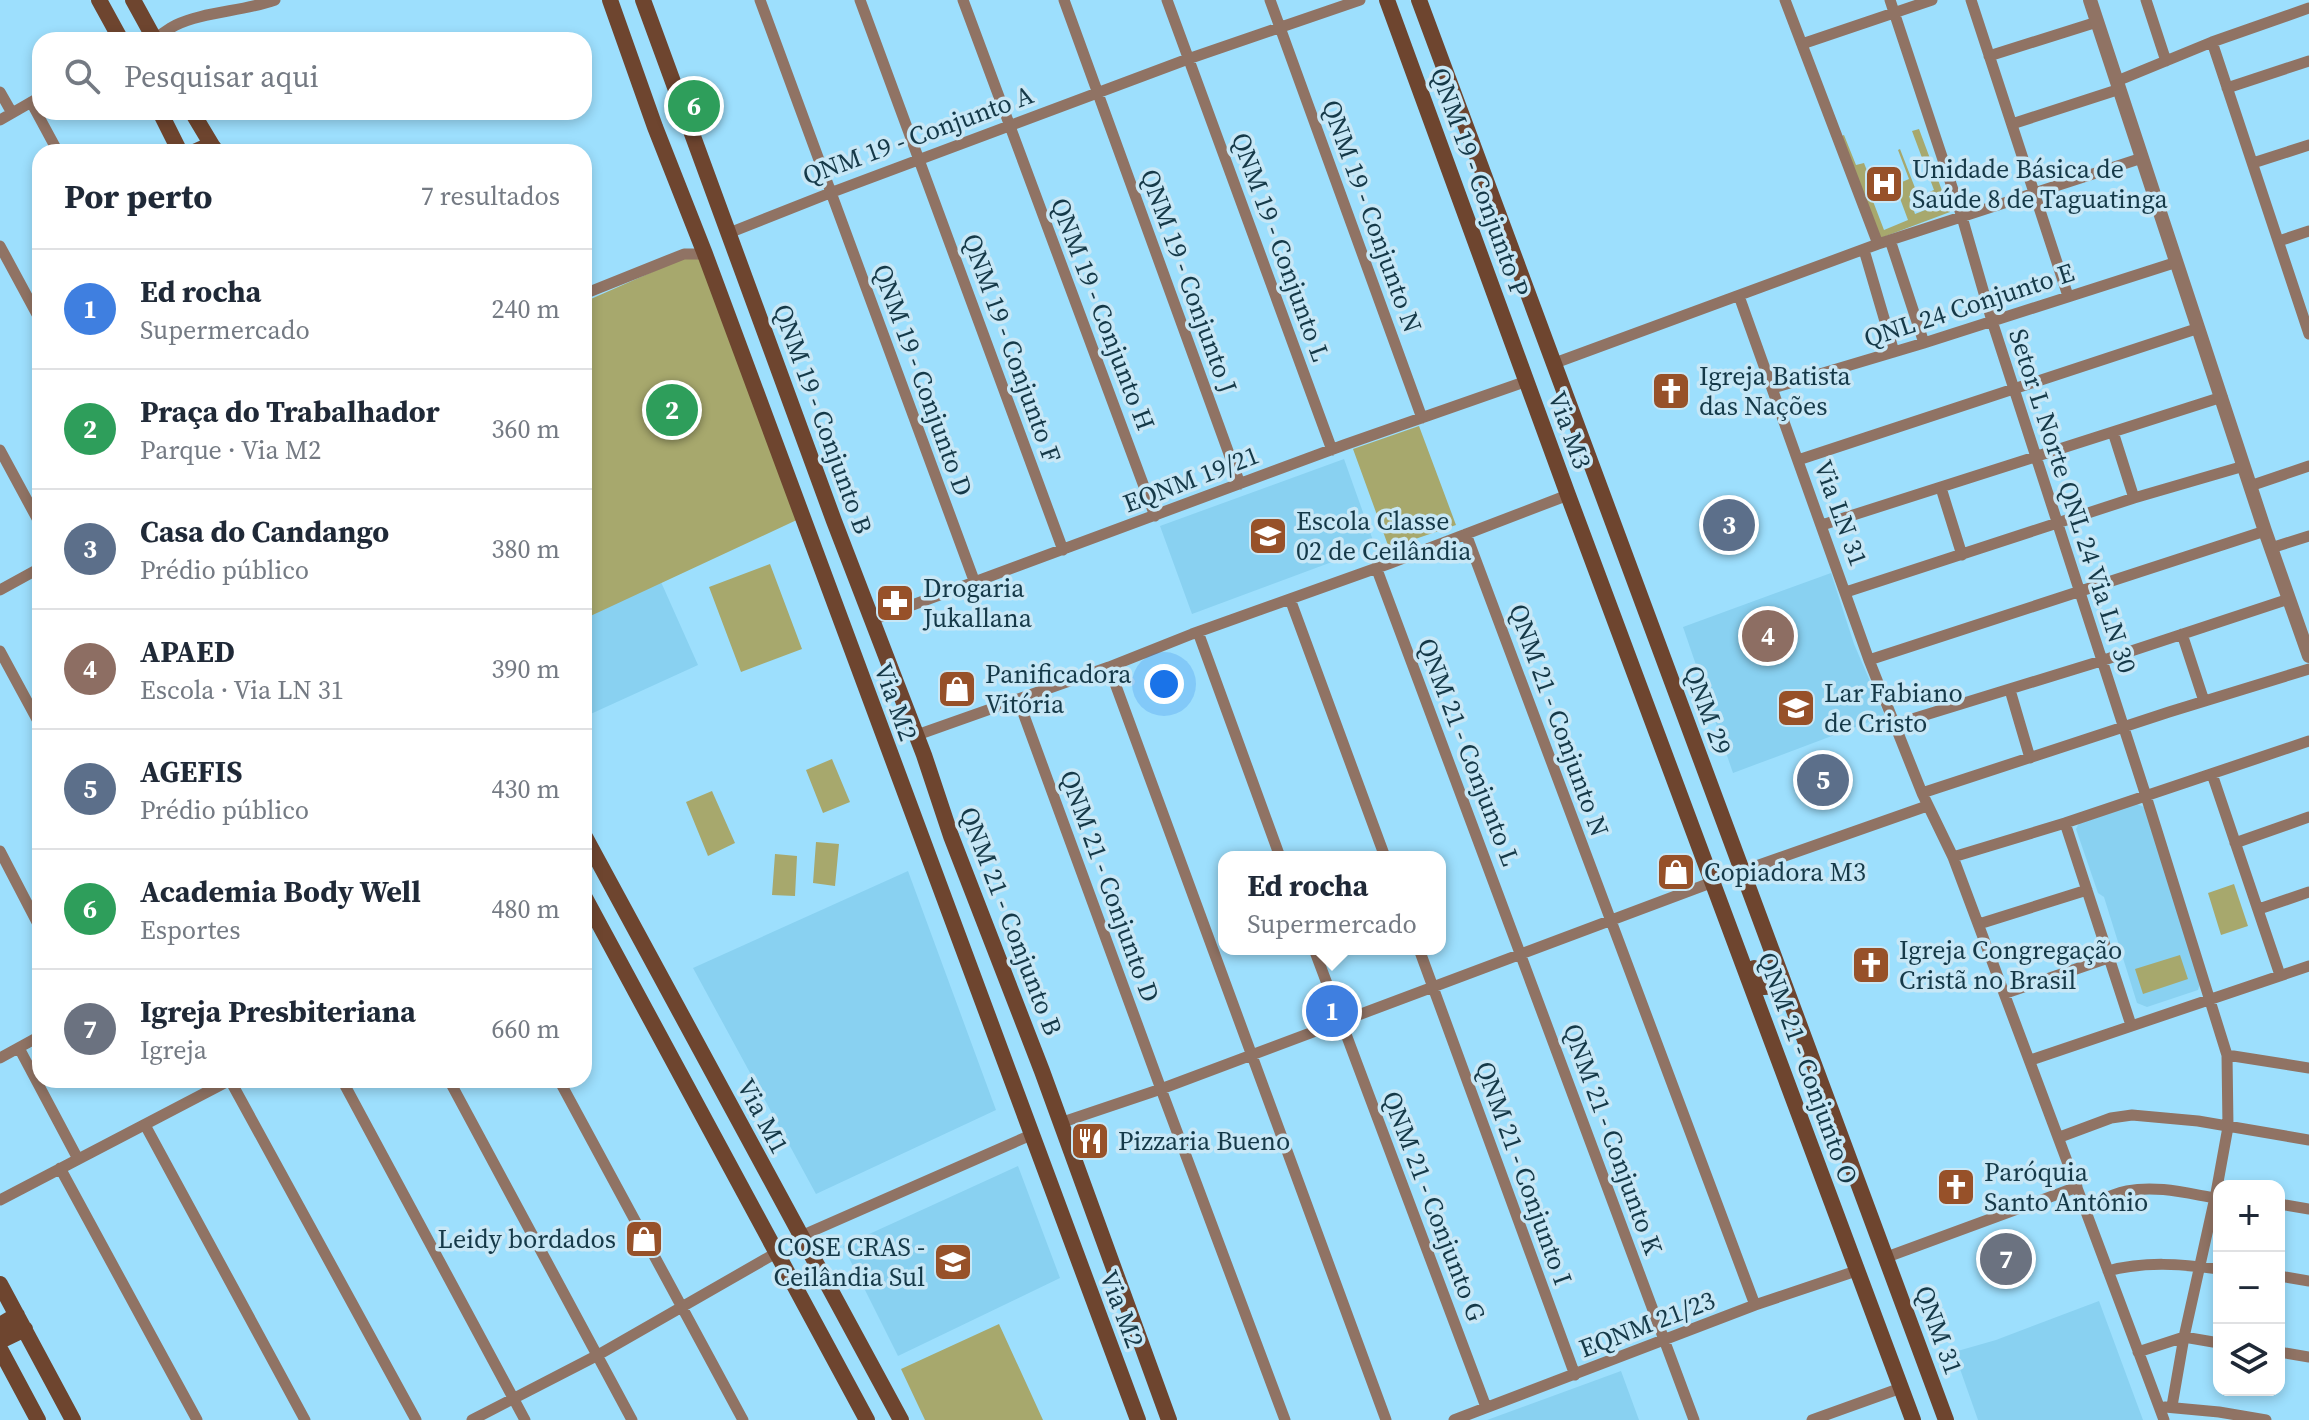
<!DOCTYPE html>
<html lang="pt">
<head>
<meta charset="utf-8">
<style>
	:root { --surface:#fff; --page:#f2f2f3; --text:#1f2937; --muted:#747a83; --line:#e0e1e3; --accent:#975129 }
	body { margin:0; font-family:"Source Serif 4",serif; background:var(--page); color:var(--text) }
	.controls { position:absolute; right:24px; bottom:24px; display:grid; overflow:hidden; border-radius:16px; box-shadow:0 4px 12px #0003 }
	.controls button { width:72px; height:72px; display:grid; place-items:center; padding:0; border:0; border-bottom:2px solid var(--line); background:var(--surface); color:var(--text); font:40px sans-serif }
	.you { position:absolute; left:1164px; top:684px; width:28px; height:28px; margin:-20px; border:6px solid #fff; border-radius:50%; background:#1a73e8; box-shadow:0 0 0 12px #1a73e833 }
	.badge { display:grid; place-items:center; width:52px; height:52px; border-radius:50%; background:var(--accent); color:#fff; font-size:26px; font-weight:700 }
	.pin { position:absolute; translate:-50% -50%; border:4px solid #fff; box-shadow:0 2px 8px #0006 }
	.popup { position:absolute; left:1218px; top:851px; width:228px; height:104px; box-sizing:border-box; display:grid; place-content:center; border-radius:16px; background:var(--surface); filter:drop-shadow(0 2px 6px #0005); font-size:26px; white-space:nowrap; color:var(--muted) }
	.popup b { font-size:30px; color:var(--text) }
	.popup::after { content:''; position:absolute; left:50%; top:100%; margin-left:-16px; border:16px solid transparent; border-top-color:var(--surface) }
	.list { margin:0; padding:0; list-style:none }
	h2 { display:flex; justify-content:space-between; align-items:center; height:104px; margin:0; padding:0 32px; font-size:34px }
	h2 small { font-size:26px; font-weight:400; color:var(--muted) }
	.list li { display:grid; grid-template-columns:52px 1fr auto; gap:24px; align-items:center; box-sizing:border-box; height:120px; padding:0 32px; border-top:2px solid var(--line) }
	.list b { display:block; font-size:30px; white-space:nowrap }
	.list p { margin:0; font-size:26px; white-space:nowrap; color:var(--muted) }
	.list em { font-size:26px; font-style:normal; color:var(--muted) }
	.icon { flex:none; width:44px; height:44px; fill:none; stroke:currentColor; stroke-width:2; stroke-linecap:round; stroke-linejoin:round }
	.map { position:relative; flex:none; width:2309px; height:1420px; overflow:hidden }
	.search { position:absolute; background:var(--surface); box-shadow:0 4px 12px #0003; left:32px; top:32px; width:560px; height:88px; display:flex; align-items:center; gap:20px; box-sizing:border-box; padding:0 28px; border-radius:24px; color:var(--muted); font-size:30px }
	.panel { position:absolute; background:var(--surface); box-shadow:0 4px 12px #0003; left:32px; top:144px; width:560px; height:944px; border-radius:24px }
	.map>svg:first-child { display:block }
	.built { fill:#89d1f1 }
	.green { fill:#a7a86d }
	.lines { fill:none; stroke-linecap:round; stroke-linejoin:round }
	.minor { stroke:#907364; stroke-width:11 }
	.tertiary { stroke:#907364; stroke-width:14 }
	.secondary { stroke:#6e452f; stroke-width:16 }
	.labels { text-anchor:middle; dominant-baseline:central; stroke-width:7; stroke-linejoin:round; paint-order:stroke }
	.street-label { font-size:26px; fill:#153948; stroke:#c7e7f6 }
	.poi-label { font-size:26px; fill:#153948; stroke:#c7e7f6; text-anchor:start }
</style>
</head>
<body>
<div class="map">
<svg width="2309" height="1420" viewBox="0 0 2309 1420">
	<rect width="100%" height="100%" fill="#9ddffd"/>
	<path class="built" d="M 1344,459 L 1375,546 L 1192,614 L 1160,526 Z
		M 1831,573 L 1854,644 L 1885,716 L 1733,773 L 1683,627 Z
		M 661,582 L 698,665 L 584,717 L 584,618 Z
		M 2135,803 L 2146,808 L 2201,981 L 2198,990 L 2147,1007 L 2137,1003 L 2104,897 L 2098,893 L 2076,829 L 2080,821 Z
		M 908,871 L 996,1110 L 816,1194 L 693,968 Z
		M 1018,1166 L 1060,1278 L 898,1356 L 843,1246 Z
		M 2099,1301 L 2143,1420 L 1978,1420 L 1954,1352 L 1996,1340 Z
		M 1621,1371 L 1639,1420 L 1487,1420 Z"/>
	<path class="green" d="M 1919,129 L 1950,212 L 1878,239 L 1839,137 L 1844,135 L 1856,165 L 1864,163 L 1876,194 L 1871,196 L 1884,230 L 1908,220 L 1895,185 L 1909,179 L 1898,150 L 1900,149 L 1917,193 L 1909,196 L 1915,214 L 1933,207 L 1927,193 L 1934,190 L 1912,131 Z
		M 693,254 L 700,255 L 801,518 L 584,619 L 584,302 Z
		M 1419,426 L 1456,525 L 1389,548 L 1353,449 Z
		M 770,564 L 802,649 L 741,672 L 709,587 Z
		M 832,759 L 850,802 L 823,813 L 806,770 Z
		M 712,791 L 735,843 L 708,856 L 686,802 Z
		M 816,842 L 839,844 L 835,886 L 813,883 Z
		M 775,854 L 797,856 L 795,896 L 772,895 Z
		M 2234,884 L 2248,926 L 2221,935 L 2208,893 Z
		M 2180,955 L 2188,979 L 2143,994 L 2135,969 Z
		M 999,1324 L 1043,1420 L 925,1420 L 901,1369 Z"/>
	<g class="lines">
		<path class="minor" d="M 760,0 L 975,583
			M 860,0 L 1063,550
			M 963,0 L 1155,516
			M 1064,0 L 1240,484
			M 1167,0 L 1332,450
			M 1270,0 L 1422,418
			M 1785,0 L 1878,244
			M 1890,0 L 1962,217 L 1992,321 L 2146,796 L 2227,1055 L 2228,1127 L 2216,1193 L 2184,1337 L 2172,1406
			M 1971,0 L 2068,296
			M 2146,0 L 2166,61
			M 154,39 C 161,35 168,29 176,25 C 202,12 245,11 275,0
			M 2212,42 L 2309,334
			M 1802,44 L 1932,0
			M 1989,56 L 2097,22
			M 2117,81 L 2212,42 L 2309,8
			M 2227,88 L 2309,61
			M 0,92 L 12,113
			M 31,102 L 58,152
			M 0,120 L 40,97
			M 2012,124 L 2120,89
			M 2253,163 L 2309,145
			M 729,233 L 830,193 L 1188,59 L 1360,0
			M 1890,240 L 1924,343
			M 2279,241 L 2309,231
			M 0,246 L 40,320
			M 1864,250 L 1894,352
			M 584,294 L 684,254 L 705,254
			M 1739,296 L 1869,660 L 1922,793 L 1953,857 L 2164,1420
			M 1555,363 L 1878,244 L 2142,158
			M 1773,388 L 1924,343 L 2177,262
			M 2113,432 L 2134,498
			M 0,450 L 40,524
			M 1798,460 L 2199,328
			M 2250,486 L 2309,466
			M 1941,488 L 1962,555
			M 1822,525 L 2222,397
			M 1466,534 L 1755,1305
			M 2271,548 L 2309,536
			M 1376,567 L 1694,1420
			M 0,590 L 40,568
			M 1846,592 L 2134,498 L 2244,466
			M 1290,599 L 1385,857
			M 872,620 L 1344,445 L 1527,381
			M 1198,632 L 1280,857
			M 2182,634 L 2204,701
			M 0,651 L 40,725
			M 1869,660 L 2265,531
			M 1109,667 L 1386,1420
			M 2010,690 L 2030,758
			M 1018,699 L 1161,1089 L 1285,1420
			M 1896,724 L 2101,661 L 2289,599
			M 917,735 L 1109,667 L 1192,634 L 1388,564 L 1568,495
			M 2212,774 L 2280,975
			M 1922,793 L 2169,712 L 2309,669
			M 2065,823 L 2131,1025
			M 2235,843 L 2309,817
			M 0,851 L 40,928
			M 1953,857 L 2065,823 L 2309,741
			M 1742,871 L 1927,806
			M 2259,909 L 2309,892
			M 1979,924 L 2087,890
			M 1314,949 L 1486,1407
			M 1419,949 L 1575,1375
			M 2006,993 L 2108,958
			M 19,1048 L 78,1159
			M 2227,1055 L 2309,1068
			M 0,1058 L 40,1036
			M 2031,1060 L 2309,966
			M 230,1080 L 416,1420
			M 342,1080 L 525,1420
			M 449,1080 L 632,1420
			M 559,1080 L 743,1420
			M 1060,1123 L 1161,1089 L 1713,882
			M 145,1125 L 305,1420
			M 2060,1137 L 2111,1118 L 2132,1115 L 2198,1121 L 2309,1140
			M 60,1168 L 197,1420
			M 0,1200 L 230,1080
			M 2279,1204 L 2309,1209
			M 2086,1207 C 2099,1201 2112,1194 2127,1191 C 2156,1185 2186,1193 2215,1198
			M 801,1236 L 1031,1135
			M 1887,1257 L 2077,1187
			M 2108,1271 C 2145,1261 2181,1264 2219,1269
			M 2279,1276 L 2309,1281
			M 2138,1352 L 2184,1337 L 2219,1343
			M 2279,1352 L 2309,1357
			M 2165,1407 L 2219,1412 L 2266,1420
			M 472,1420 L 598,1355 L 776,1253
			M 1454,1420 L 1755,1305 L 1856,1271
			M 1812,1420 L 1901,1388"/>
		<path class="tertiary" d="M 2090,0 L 2265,531 L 2309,656"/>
		<path class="secondary" d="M 99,0 L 121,40
			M 133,0 L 155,40
			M 610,0 L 655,127 L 705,254 L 1138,1420
			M 643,0 L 834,521 L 924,755 L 951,836 L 1042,1071 L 1169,1420
			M 1387,0 L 1568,495 L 1913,1420
			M 1419,0 L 1946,1420
			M 160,112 L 180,152
			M 192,112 L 216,152
			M 194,152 L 203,148 L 214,148
			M 584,835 L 901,1420
			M 584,896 L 867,1420
			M 1754,968 L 1759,983 L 1764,987 L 1776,986 L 1781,975
			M 0,1284 L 73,1420
			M 0,1325 L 17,1315
			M 0,1341 L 25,1329
			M 0,1349 L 38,1420"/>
	</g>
	<defs>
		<g id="hospital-square" transform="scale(2)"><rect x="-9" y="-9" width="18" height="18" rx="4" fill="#975129" stroke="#c7e7f6"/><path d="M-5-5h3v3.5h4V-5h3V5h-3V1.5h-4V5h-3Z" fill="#fff"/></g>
		<g id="church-square" transform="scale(2)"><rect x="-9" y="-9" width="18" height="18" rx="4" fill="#975129" stroke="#c7e7f6"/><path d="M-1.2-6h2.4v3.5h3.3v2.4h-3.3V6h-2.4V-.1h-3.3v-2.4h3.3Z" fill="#fff"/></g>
		<g id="school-square" transform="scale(2)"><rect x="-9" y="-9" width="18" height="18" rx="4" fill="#975129" stroke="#c7e7f6"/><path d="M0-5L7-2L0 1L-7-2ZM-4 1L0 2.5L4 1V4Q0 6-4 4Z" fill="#fff"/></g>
		<g id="pharmacy-square" transform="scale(2)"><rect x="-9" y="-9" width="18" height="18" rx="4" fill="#975129" stroke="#c7e7f6"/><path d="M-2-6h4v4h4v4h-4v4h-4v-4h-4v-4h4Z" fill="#fff"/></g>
		<g id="shop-square" transform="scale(2)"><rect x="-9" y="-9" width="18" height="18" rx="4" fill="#975129" stroke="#c7e7f6"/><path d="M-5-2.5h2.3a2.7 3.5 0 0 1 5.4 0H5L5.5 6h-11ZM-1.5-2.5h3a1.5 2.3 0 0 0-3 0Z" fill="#fff"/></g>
		<g id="restaurant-square" transform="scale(2)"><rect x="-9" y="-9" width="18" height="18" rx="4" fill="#975129" stroke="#c7e7f6"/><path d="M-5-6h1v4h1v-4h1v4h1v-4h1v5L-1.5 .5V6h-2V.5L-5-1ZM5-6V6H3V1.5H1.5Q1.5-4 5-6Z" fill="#fff"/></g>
	</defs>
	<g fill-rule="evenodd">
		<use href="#hospital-square" x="1884" y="184"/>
		<use href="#church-square" x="1671" y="391"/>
		<use href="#school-square" x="1268" y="536"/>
		<use href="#pharmacy-square" x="895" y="603"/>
		<use href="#shop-square" x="957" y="689"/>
		<use href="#school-square" x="1796" y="708"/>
		<use href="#shop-square" x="1676" y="872"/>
		<use href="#church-square" x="1871" y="965"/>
		<use href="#restaurant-square" x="1090" y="1141"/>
		<use href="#church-square" x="1956" y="1187"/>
		<use href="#shop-square" x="644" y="1239"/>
		<use href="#school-square" x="953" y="1262"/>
	</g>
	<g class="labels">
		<g class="street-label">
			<text transform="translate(918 135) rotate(-20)">QNM 19 - Conjunto A</text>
			<text transform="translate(1480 182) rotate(70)">QNM 19 - Conjunto P</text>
			<text transform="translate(1372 216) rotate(70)">QNM 19 - Conjunto N</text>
			<text transform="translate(1281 247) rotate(70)">QNM 19 - Conjunto L</text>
			<text transform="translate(1189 281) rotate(70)">QNM 19 - Conjunto J</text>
			<text transform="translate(1969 305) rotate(-18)">QNL 24 Conjunto E</text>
			<text transform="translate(1103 314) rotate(69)">QNM 19 - Conjunto H</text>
			<text transform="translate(1012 348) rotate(70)">QNM 19 - Conjunto F</text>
			<text transform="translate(923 380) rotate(70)">QNM 19 - Conjunto D</text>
			<text transform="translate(823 419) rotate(70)">QNM 19 - Conjunto B</text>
			<text transform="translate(1570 430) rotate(70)">Via M3</text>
			<text transform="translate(1191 479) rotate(-21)">EQNM 19/21</text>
			<text transform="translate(2073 501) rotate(72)">Setor L Norte QNL 24 Via LN 30</text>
			<text transform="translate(1841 513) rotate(70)">Via LN 31</text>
			<text transform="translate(896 702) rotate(70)">Via M2</text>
			<text transform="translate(1708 710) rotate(70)">QNM 29</text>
			<text transform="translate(1559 720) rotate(70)">QNM 21 - Conjunto N</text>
			<text transform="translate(1469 752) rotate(69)">QNM 21 - Conjunto L</text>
			<text transform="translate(1110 886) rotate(70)">QNM 21 - Conjunto D</text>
			<text transform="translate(1011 921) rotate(69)">QNM 21 - Conjunto B</text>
			<text transform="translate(1808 1068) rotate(70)">QNM 21 - Conjunto O</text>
			<text transform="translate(763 1116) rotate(62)">Via M1</text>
			<text transform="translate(1613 1139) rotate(70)">QNM 21 - Conjunto K</text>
			<text transform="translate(1524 1173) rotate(70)">QNM 21 - Conjunto I</text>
			<text transform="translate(1434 1206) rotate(69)">QNM 21 - Conjunto G</text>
			<text transform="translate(1122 1309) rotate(69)">Via M2</text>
			<text transform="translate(1647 1324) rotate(-21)">EQNM 21/23</text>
			<text transform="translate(1939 1330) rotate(70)">QNM 31</text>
		</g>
		<g class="poi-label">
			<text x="1912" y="169">Unidade Básica de<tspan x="1912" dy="30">Saúde 8 de Taguatinga</tspan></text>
			<text x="1699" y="376">Igreja Batista<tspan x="1699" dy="30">das Nações</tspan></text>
			<text x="1296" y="521">Escola Classe<tspan x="1296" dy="30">02 de Ceilândia</tspan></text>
			<text x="923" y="588">Drogaria<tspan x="923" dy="30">Jukallana</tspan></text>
			<text x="985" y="674">Panificadora<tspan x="985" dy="30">Vitória</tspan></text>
			<text x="1824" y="693">Lar Fabiano<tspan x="1824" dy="30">de Cristo</tspan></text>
			<text x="1704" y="872">Copiadora M3</text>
			<text x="1899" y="950">Igreja Congregação<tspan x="1899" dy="30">Cristã no Brasil</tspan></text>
			<text x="1118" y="1141">Pizzaria Bueno</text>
			<text x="1984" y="1172">Paróquia<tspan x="1984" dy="30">Santo Antônio</tspan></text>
			<text x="616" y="1239" text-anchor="end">Leidy bordados</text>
			<text x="925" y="1247" text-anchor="end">COSE CRAS -<tspan x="925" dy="30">Ceilândia Sul</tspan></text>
		</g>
	</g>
</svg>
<div class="controls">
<button>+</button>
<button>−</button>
<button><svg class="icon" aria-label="layers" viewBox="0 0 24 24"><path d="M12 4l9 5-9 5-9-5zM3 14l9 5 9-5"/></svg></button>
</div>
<div class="you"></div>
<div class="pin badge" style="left:1332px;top:1011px;background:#3f7fe0">1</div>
<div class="popup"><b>Ed rocha</b>Supermercado</div>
<div class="pin badge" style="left:672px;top:410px;background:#2e9e5b">2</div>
<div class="pin badge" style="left:1729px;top:525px;background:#5c6f8a">3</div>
<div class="pin badge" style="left:1768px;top:636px;background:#8d6e63">4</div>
<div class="pin badge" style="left:1823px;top:780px;background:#5c6f8a">5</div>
<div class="pin badge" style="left:694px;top:106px;background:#2e9e5b">6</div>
<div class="pin badge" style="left:2006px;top:1259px;background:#6b7280">7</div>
<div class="search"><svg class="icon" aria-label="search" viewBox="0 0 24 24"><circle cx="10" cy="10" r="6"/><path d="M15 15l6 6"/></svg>Pesquisar aqui</div>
<section class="panel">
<h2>Por perto<small>7 resultados</small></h2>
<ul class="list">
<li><span class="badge" style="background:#3f7fe0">1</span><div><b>Ed rocha</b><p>Supermercado</p></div><em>240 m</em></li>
<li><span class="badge" style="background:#2e9e5b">2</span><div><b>Praça do Trabalhador</b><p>Parque · Via M2</p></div><em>360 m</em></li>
<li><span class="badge" style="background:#5c6f8a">3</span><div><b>Casa do Candango</b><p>Prédio público</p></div><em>380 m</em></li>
<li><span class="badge" style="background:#8d6e63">4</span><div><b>APAED</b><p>Escola · Via LN 31</p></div><em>390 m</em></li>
<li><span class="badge" style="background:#5c6f8a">5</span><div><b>AGEFIS</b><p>Prédio público</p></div><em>430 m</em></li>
<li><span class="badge" style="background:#2e9e5b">6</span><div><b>Academia Body Well</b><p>Esportes</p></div><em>480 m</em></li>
<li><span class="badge" style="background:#6b7280">7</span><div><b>Igreja Presbiteriana</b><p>Igreja</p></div><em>660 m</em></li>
</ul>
</section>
</div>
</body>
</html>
